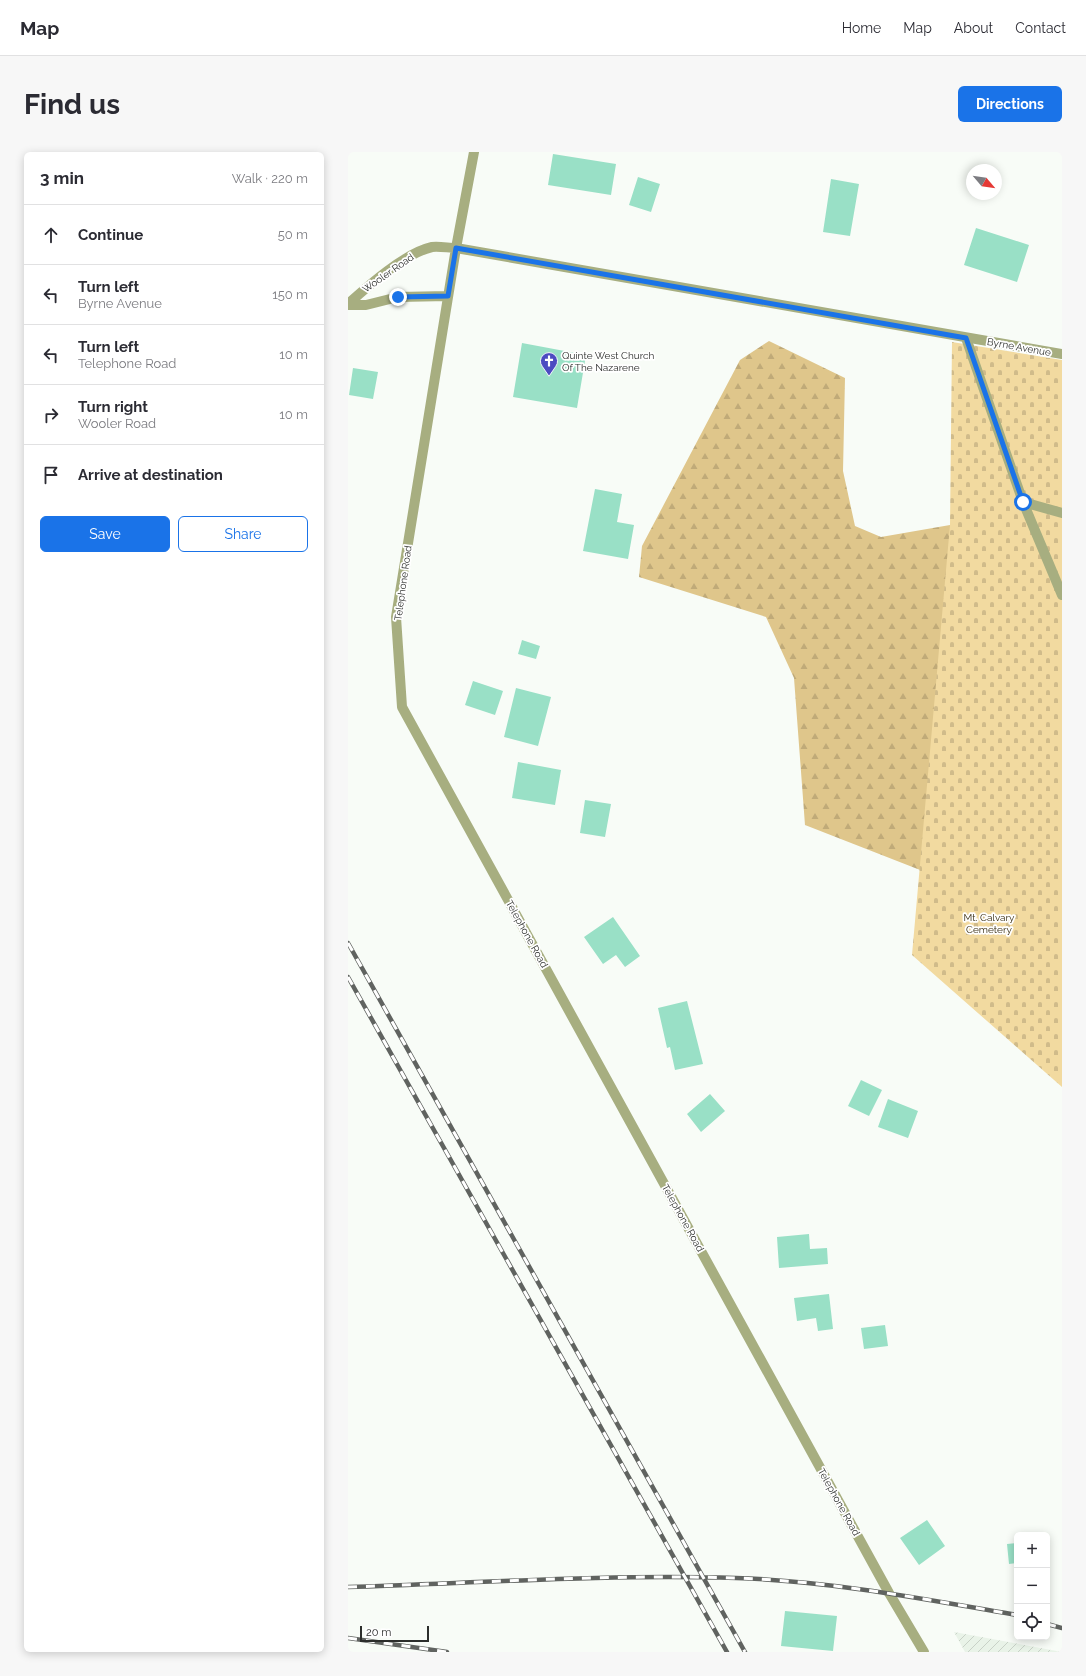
<!DOCTYPE html>
<html lang="en">
<head>
<meta charset="utf-8">
<style>
	:root { --surface:#fff; --page:#f7f7f7; --text:#2b2b33; --muted:#7c7c81; --line:#e1e1e2; --accent:#1a73e8 }
	body { margin:0; font-family:Raleway,sans-serif; background:var(--page); color:var(--text) }
	.controls { position:absolute; right:12px; bottom:12px; display:grid; overflow:hidden; border-radius:6px; box-shadow:0 2px 10px #0003 }
	.controls button { width:36px; height:36px; display:grid; place-items:center; padding:0; border:0; border-bottom:1px solid var(--line); background:var(--surface); color:var(--text); font:20px sans-serif }
	.compass { position:absolute; left:618px; top:12px; width:36px; height:36px; border-radius:50%; background:var(--surface); box-shadow:0 2px 10px #0003; rotate:119deg }
	.scale { position:absolute; left:12px; bottom:10px; width:69px; box-sizing:border-box; padding-left:4px; border:2px solid #2c2e2c; border-top:0; font-size:11px; line-height:14px; white-space:nowrap; color:#2c2e2c; -webkit-text-stroke:3px #fff; paint-order:stroke }
	.stop { position:absolute; width:12px; height:12px; margin:-9px; border:3px solid #1a73e8; border-radius:50%; background:#fff }
	.stop.end { background:#1a73e8; border-color:#fff; box-shadow:0 1px 4px #0008 }
	.list { margin:0; padding:0; list-style:none }
	h2 { display:flex; justify-content:space-between; align-items:center; height:52px; margin:0; padding:0 16px; font-size:17px }
	h2 small { font-size:13px; font-weight:400; color:var(--muted) }
	.list li { display:grid; grid-template-columns:26px 1fr auto; gap:12px; align-items:center; box-sizing:border-box; height:60px; padding:0 16px; border-top:1px solid var(--line) }
	.list b { display:block; font-size:15px; white-space:nowrap }
	.list p { margin:0; font-size:13px; white-space:nowrap; color:var(--muted) }
	.list em { font-size:13px; font-style:normal; color:var(--muted) }
	.actions { display:flex; gap:8px; padding:12px 16px }
	.actions a { flex:1; padding:9px 0; border:1px solid var(--accent); border-radius:6px; text-align:center; font-size:14px; color:var(--accent) }
	.actions .main { background:var(--accent); color:#fff }
	.icon { flex:none; width:22px; height:22px; fill:none; stroke:currentColor; stroke-width:2; stroke-linecap:round; stroke-linejoin:round }
	.map { position:relative; flex:none; width:714px; height:1500px; overflow:hidden; border-radius:6px }
	header { display:flex; align-items:center; gap:24px; box-sizing:border-box; height:56px; padding:0 20px; background:var(--surface); border-bottom:1px solid var(--line) }
	header strong { font-size:19px }
	nav { display:flex; gap:22px; margin-inline-start:auto; font-size:14px }
	.intro { display:flex; align-items:center; justify-content:space-between; box-sizing:border-box; height:96px; padding:0 24px }
	h1 { margin:0; font-size:28px }
	.button { padding:10px 18px; border-radius:6px; background:var(--accent); color:#fff; font-size:14px; font-weight:700 }
	main { display:flex; gap:24px; padding:0 24px }
	aside { flex:1; background:var(--surface); border-radius:6px; box-shadow:0 2px 10px #0003 }
	.map>svg:first-child { display:block }
	.industrial { fill:url(#industrial-furrows) }
	.forest { fill:url(#forest-firs) }
	.cemetery { fill:url(#cemetery-stones) }
	.building { fill:#99e0c6 }
	.lines { fill:none; stroke-linecap:round; stroke-linejoin:round }
	.service { stroke:#a7ae80; stroke-width:10 }
	.minor { stroke:#a7ae80; stroke-width:10 }
	.tertiary { stroke:#a7ae80; stroke-width:10 }
	.rail-casing { stroke:#606360; stroke-width:4.5 }
	.rail { stroke:#fff; stroke-width:3; stroke-dasharray:9; stroke-linecap:butt }
	.route { stroke:#1a73e8; stroke-width:5 }
	.labels { text-anchor:middle; dominant-baseline:central; stroke-width:3.5; stroke-linejoin:round; paint-order:stroke }
	.street-label { font-size:10px; fill:#2c2e2c; stroke:#fff }
	.poi-label { font-size:10px; fill:#2c2e2c; stroke:#fff; text-anchor:start }
	.park-label { font-size:10px; fill:#382d12; stroke:#fff }
</style>
</head>
<body>
<header>
<strong>Map</strong>
<nav><a>Home</a><a>Map</a><a>About</a><a>Contact</a></nav>
</header>
<div class="intro"><h1>Find us</h1><a class="button">Directions</a></div>
<main>
<aside>
<h2>3 min<small>Walk · 220 m</small></h2>
<ul class="list">
<li><svg class="icon" aria-label="ahead" viewBox="0 0 24 24"><path d="M12 20V5M6 11l6-6 6 6"/></svg><div><b>Continue</b></div><em>50 m</em></li>
<li><svg class="icon" aria-label="left" viewBox="0 0 24 24"><path d="M17 20v-9H6M10 6l-5 5 5 5"/></svg><div><b>Turn left</b><p>Byrne Avenue</p></div><em>150 m</em></li>
<li><svg class="icon" aria-label="left" viewBox="0 0 24 24"><path d="M17 20v-9H6M10 6l-5 5 5 5"/></svg><div><b>Turn left</b><p>Telephone Road</p></div><em>10 m</em></li>
<li><svg class="icon" aria-label="right" viewBox="0 0 24 24"><path d="M7 20v-9h11M14 6l5 5-5 5"/></svg><div><b>Turn right</b><p>Wooler Road</p></div><em>10 m</em></li>
<li><svg class="icon" aria-label="arrive" viewBox="0 0 24 24"><path d="M6 21V4h12l-3 4 3 4H6"/></svg><div><b>Arrive at destination</b></div></li>
</ul>
<div class="actions"><a class="main">Save</a><a>Share</a></div>
</aside>
<div class="map">
<svg width="714" height="1500" viewBox="0 0 714 1500">
	<defs>
		<pattern id="industrial-furrows" width="10" height="10" patternUnits="userSpaceOnUse"><rect width="10" height="10" fill="#e9f3e8"/><path d="M-1 1l2-2M0 10L10 0M9 11l2-2" fill="none" stroke="#c8d1c7"/></pattern>
		<pattern id="forest-firs" width="22" height="20" patternUnits="userSpaceOnUse"><rect width="22" height="20" fill="#dfc68b"/><path d="M5 1l3.5 6h-7zM16 11l3.5 6h-7z" fill="#c0aa78"/></pattern>
		<pattern id="cemetery-stones" width="16" height="16" patternUnits="userSpaceOnUse"><rect width="16" height="16" fill="#f2daa0"/><path d="M2 7V4a2 2 0 0 1 4 0v3zM10 15v-3a2 2 0 0 1 4 0v3z" fill="#d0bb8a"/></pattern>
	</defs>
	<rect width="100%" height="100%" fill="#f8fcf7"/>
	<path class="industrial" d="M 606,1480 L 714,1500 L 617,1500 Z"/>
	<path class="forest" d="M 421,189 L 497,226 L 495,319 L 507,374 L 533,385 L 602,373 L 685,762 L 457,673 L 446,526 L 418,465 L 291,425 L 294,394 L 392,208 Z"/>
	<path class="cemetery" d="M 604,190 L 714,208 L 714,935 L 564,803 L 602,373 Z"/>
	<path class="building" d="M 205,2 L 268,12 L 263,43 L 200,33 Z
		M 290,25 L 312,32 L 303,60 L 281,53 Z
		M 483,27 L 511,32 L 502,84 L 475,80 Z
		M 628,76 L 681,93 L 669,130 L 616,113 Z
		M 174,191 L 238,203 L 229,256 L 165,245 Z
		M 5,216 L 30,220 L 25,247 L 1,243 Z
		M 247,337 L 274,342 L 269,370 L 286,373 L 280,407 L 235,399 Z
		M 174,488 L 192,494 L 188,507 L 170,502 Z
		M 125,529 L 155,539 L 147,563 L 117,553 Z
		M 168,536 L 203,545 L 190,594 L 156,585 Z
		M 170,610 L 213,618 L 207,653 L 164,646 Z
		M 237,648 L 263,652 L 257,685 L 232,681 Z
		M 265,765 L 292,804 L 277,815 L 268,803 L 255,812 L 236,785 Z
		M 339,849 L 355,912 L 327,918 L 322,895 L 319,896 L 310,856 Z
		M 513,928 L 534,938 L 521,964 L 500,954 Z
		M 362,942 L 377,959 L 353,980 L 339,962 Z
		M 540,947 L 570,959 L 560,986 L 530,975 Z
		M 461,1082 L 462,1097 L 479,1096 L 480,1112 L 431,1116 L 429,1085 Z
		M 481,1142 L 485,1177 L 470,1179 L 468,1166 L 449,1169 L 446,1146 Z
		M 537,1173 L 540,1194 L 516,1197 L 513,1176 Z
		M 579,1368 L 597,1394 L 571,1413 L 552,1386 Z
		M 669,1391 L 669,1411 L 661,1412 L 659,1392 Z
		M 437,1459 L 489,1464 L 485,1499 L 433,1494 Z"/>
	<g class="lines">
		<path class="service" d="M 618,186 L 675,350 L 714,443
			M 675,350 L 714,361"/>
		<path class="minor" d="M 108,96 L 714,202"/>
		<path class="tertiary" d="M 126,0 L 108,96 L 48,465 L 54,555 L 541,1441 L 576,1500
			M 0,152 C 20,134 57,101 84,95 C 91,94 101,96 108,96
			M 0,153 L 18,153 L 50,145 L 100,144"/>
		<g class="rail-casing">
			<path id="rail" d="M 0,791 L 397,1500
				M 0,825 L 379,1500
				M 0,1435 C 129,1431 259,1422 388,1426 C 482,1429 576,1447 669,1463
				M 699,1472 L 714,1476
				M 0,1486 L 99,1500"/>
		</g>
		<use href="#rail" class="rail"/>
	</g>
	<g class="lines">
		<path class="route" d="M 50,145 L 100,144 L 108,96 L 618,186 L 675,350"/>
	</g>
	<defs>
		<g id="church-pin" transform="scale(0.9)"><path d="M0 17L-7.5 6A9.5 9.5 0 1 1 7.5 6Z" fill="#4c4bc1" stroke="#fff"/><path d="M-1.2-6h2.4v3.5h3.3v2.4h-3.3V6h-2.4V-.1h-3.3v-2.4h3.3Z" fill="#fff"/></g>
	</defs>
	<g fill-rule="evenodd">
		<use href="#church-pin" x="201" y="209"/>
	</g>
	<g class="labels">
		<g class="street-label">
			<text transform="translate(40 121) rotate(-35)">Wooler Road</text>
			<text transform="translate(671 195) rotate(10)">Byrne Avenue</text>
			<text transform="translate(55 431) rotate(-82)">Telephone Road</text>
			<text transform="translate(179 782) rotate(61)">Telephone Road</text>
			<text transform="translate(335 1066) rotate(61)">Telephone Road</text>
			<text transform="translate(491 1350) rotate(61)">Telephone Road</text>
		</g>
		<g class="poi-label">
			<text x="214" y="203">Quinte West Church<tspan x="214" dy="12">Of The Nazarene</tspan></text>
		</g>
		<g class="park-label">
			<text x="641" y="765">Mt. Calvary<tspan x="641" dy="12">Cemetery</tspan></text>
		</g>
	</g>
</svg>
<div class="controls">
<button>+</button>
<button>−</button>
<button><svg class="icon" aria-label="locate" viewBox="0 0 24 24"><circle cx="12" cy="12" r="6"/><path d="M12 2v4M12 18v4M2 12h4M18 12h4"/></svg></button>
</div>
<svg class="compass" viewBox="-18 -18 36 36"><path d="M0-13l5 13h-10z" fill="#e53935"/><path d="M0 13l5-13h-10z" fill="#7c7c81"/></svg>
<div class="scale">20 m</div>
<div class="stop" style="left:675px;top:350px"></div>
<div class="stop end" style="left:50px;top:145px"></div>
</div>
</main>
</body>
</html>
